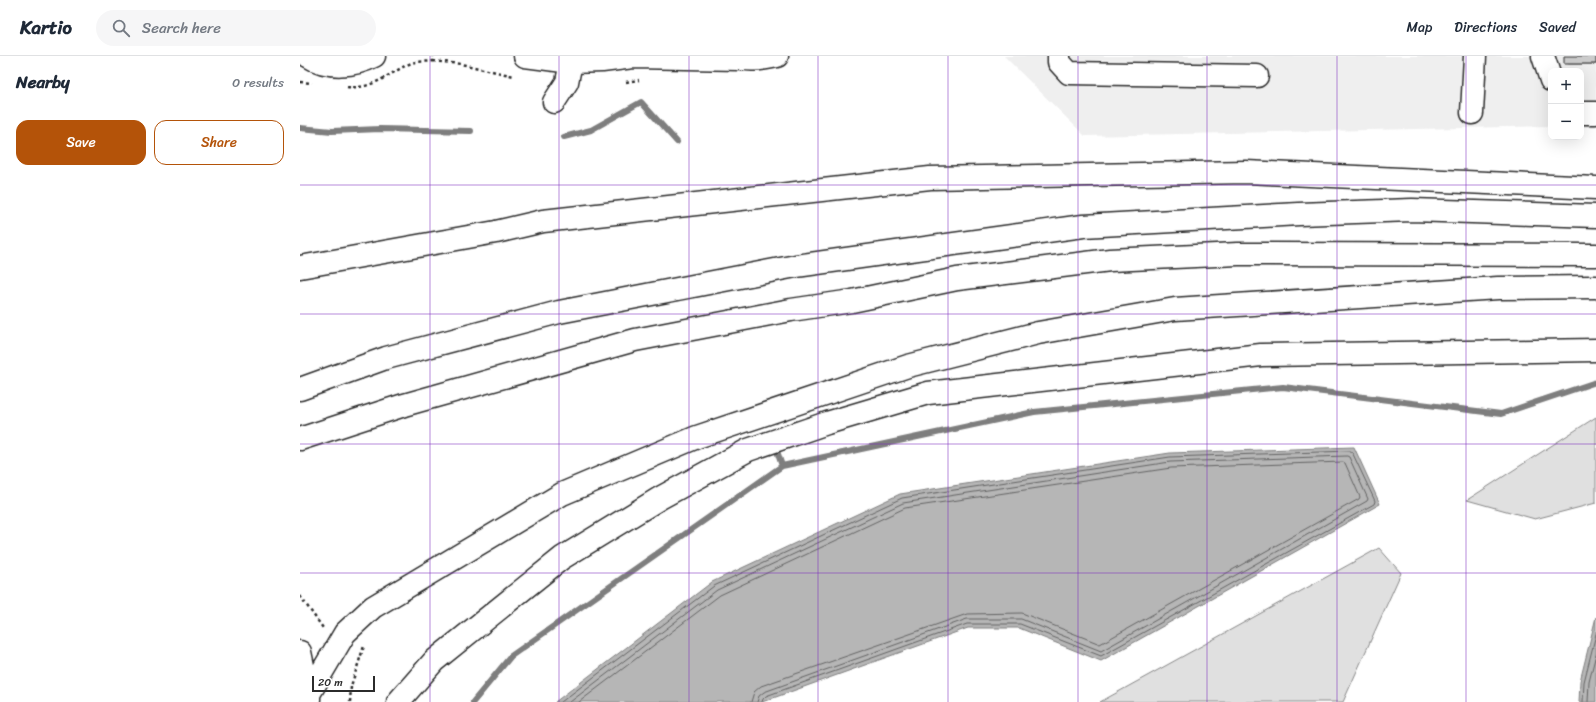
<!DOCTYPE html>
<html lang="en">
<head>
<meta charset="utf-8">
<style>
	:root { --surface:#fff; --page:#f6f6f7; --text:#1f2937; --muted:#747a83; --line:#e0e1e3; --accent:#b45309 }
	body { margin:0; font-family:Sriracha,sans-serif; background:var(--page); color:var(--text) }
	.controls { position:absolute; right:12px; top:12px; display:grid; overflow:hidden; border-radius:8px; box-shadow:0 4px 16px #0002 }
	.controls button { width:36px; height:36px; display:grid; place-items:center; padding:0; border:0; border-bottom:1px solid var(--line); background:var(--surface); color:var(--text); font:20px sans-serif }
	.scale { position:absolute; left:12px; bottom:10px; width:63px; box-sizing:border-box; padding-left:4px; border:2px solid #2b2b2b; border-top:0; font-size:11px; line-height:14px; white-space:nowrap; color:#2b2b2b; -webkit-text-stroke:3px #fff; paint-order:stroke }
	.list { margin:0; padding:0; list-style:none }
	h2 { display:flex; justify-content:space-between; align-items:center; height:52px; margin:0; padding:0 16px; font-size:17px }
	h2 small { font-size:13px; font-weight:400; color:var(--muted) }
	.actions { display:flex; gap:8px; padding:12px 16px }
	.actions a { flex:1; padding:9px 0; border:1px solid var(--accent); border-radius:12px; text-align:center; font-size:14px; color:var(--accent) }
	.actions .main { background:var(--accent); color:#fff }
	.icon { flex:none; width:22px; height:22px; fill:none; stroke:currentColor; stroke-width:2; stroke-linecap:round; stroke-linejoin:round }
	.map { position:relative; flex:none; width:1296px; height:646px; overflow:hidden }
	header { display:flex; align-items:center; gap:24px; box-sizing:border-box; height:56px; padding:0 20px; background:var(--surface); border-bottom:1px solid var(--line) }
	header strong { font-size:19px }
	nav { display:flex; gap:22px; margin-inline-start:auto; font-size:14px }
	.search { width:280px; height:36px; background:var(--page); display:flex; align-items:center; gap:10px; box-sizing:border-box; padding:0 14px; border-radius:22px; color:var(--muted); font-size:15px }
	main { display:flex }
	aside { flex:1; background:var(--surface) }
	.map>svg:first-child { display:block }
	.built { fill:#efefef }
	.green { fill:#e0e0e0; stroke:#868686 }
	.water { fill:#b6b6b6; stroke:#7e7e7e }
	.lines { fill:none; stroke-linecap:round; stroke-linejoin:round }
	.shore { stroke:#636363; stroke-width:1 }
	.stream { stroke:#7e7e7e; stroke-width:6 }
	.building { fill:#cbcbcb; stroke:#2b2b2b; filter:url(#shadow) }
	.minor-casing { stroke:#2b2b2b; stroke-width:25 }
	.major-casing { stroke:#2b2b2b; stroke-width:25 }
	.highway-casing { stroke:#2b2b2b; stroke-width:25 }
	.path { stroke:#2b2b2b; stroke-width:2.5; stroke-dasharray:3 3; stroke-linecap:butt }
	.minor { stroke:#fff; stroke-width:22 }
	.major { stroke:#fff; stroke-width:22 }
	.highway { stroke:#fff; stroke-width:22 }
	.grid { fill:none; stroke:#7b2cbf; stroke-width:1; stroke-opacity:0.55 }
</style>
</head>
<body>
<header>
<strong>Kartio</strong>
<div class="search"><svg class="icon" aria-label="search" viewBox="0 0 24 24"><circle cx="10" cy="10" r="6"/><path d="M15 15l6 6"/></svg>Search here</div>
<nav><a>Map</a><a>Directions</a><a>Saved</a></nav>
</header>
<main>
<aside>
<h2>Nearby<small>0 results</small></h2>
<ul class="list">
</ul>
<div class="actions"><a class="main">Save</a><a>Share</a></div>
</aside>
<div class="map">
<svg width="1296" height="646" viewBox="0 0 1296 646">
	<defs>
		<filter id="shadow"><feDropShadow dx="4.5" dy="2.5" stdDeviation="0" flood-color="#0004"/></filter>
	</defs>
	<rect width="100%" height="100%" fill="#fff"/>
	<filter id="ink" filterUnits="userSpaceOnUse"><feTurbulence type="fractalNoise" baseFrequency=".025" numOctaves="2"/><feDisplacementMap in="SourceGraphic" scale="8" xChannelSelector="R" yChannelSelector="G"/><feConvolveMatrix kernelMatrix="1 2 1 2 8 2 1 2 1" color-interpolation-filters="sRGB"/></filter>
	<g filter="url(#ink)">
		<path class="built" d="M 704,0 L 1296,0 L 1296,71 L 1281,71 L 1281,15 L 1251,15 L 1251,70 L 785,80 Z"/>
		<path class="green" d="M 1296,361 L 1296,447 L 1235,463 L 1167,444 Z
			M 1079,492 L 1101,517 L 1043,646 L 800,646 Z"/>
		<path class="water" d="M 1054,391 L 1080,448 L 801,605 L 719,572 L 668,572 L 462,646 L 255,646 L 412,526 L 600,438 L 870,397 Z
			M 1296,561 L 1296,646 L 1279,646 L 1280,625 Z"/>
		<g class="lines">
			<path class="shore" d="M 261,646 L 414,530 L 602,442 L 870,401 L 1050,395 L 1052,396 L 1075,445 L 1074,448 L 801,600 L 720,568 L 667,568 L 466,640 L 463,643 L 462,646
				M 270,646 L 417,534 L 603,447 L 870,406 L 1047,400 L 1049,401 L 1068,443 L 1067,445 L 801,595 L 721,563 L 667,563 L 464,636 L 459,640 L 457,646
				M 279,646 L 420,539 L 605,452 L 871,412 L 1043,406 L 1045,407 L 1060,441 L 1059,443 L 800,588 L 722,557 L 667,558 L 461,630 L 454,636 L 451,646
				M 1283,646 L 1284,626 L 1296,578
				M 1288,646 L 1289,626 L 1296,598"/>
			<path class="stream" d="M 0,72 L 32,75 L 80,73 L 171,75
				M 264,81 L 291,74 L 341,46 L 377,86
				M 477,395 L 482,410
				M 173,646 L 211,600 L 482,410 L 734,356 L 983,331 L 1201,358 L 1296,326"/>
		</g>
		<path class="building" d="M 1264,0 L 1296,0 L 1296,8 L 1264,8 Z"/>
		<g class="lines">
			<g class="minor-casing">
				<path id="minor" d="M 759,0 L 759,6 L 769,17 L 957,20
					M 1243,0 L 1251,24
					M 254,46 L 267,26 L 271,6
					M 1172,57 L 1175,0
					M 1281,57 L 1296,57
					M 98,646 L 134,605 L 262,502 L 360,442 L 448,394 L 527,367 L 628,337 L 961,299 L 1296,294"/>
			</g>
			<g class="major-casing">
				<path id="major" d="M 8,0 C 28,13 55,10 74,0
					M 225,0 L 271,6 L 302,5 L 333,1 L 439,3
					M 433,0 C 448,6 462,3 477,0"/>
			</g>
			<g class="highway-casing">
				<path id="highway" d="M 0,211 L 196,176 L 243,165 L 630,122 L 946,116 L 1296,132
					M 0,333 L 86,302 L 259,256 L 496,210 L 783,170 L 999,158 L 1112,154 L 1296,160
					M 0,383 L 104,349 L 335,284 L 491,254 L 552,245 L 657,223 L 810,204 L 938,198 L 1296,199
					M 0,596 L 9,638 L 9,644
					M 9,638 L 45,577 L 73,551 L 262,438 L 397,381 L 608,310 L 738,277 L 875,253 L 1198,232 L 1296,231"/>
			</g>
			<path class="path" d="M 133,5 L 161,8 L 214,20
				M 0,26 L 12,27
				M 326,26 L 339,24
				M 47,31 C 73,34 89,17 111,7 C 117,5 126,6 133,5 L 133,0
				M 0,540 L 23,572
				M 50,646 L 51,630 L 64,590"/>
			<use href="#minor" class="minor"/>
			<use href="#major" class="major"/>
			<use href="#highway" class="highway"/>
		</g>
	</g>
	<path class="grid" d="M 130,0 L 130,646M 259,0 L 259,646M 389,0 L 389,646M 518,0 L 518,646M 648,0 L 648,646M 778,0 L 778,646M 907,0 L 907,646M 1037,0 L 1037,646M 1166,0 L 1166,646M 0,129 L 1296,129M 0,258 L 1296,258M 0,388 L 1296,388M 0,517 L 1296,517"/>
</svg>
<div class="controls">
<button>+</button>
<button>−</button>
</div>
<div class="scale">20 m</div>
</div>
</main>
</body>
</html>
